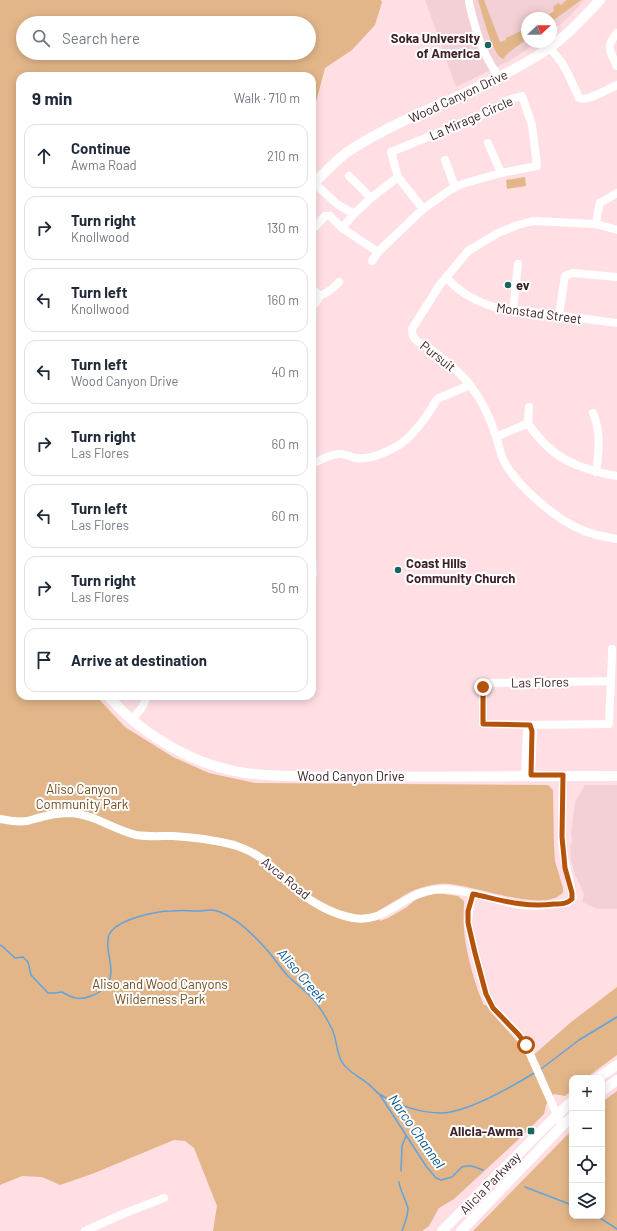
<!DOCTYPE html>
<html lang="en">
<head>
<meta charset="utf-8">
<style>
	:root { --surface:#fff; --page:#f6f6f7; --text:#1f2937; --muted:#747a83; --line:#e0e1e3 }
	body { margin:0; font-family:Barlow,sans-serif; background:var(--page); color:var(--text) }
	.controls { position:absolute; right:12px; bottom:12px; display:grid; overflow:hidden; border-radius:8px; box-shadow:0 2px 10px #0003 }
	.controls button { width:36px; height:36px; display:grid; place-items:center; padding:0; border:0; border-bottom:1px solid var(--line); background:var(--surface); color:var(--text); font:20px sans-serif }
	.compass { position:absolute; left:521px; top:12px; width:36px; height:36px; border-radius:50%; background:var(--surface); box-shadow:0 2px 10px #0003; rotate:68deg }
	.stop { position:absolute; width:12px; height:12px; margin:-9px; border:3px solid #b45309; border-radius:50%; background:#fff }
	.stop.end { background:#b45309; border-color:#fff; box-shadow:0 1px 4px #0008 }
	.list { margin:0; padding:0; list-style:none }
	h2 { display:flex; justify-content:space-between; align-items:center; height:52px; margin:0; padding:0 16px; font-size:17px }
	h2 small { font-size:13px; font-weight:400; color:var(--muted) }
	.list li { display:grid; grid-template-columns:26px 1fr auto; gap:12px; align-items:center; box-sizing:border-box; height:64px; margin:0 8px 8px; padding:0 8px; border:1px solid var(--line); border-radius:12px }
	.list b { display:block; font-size:15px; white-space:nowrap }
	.list p { margin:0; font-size:13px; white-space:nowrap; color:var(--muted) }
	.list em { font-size:13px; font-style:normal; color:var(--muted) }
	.icon { flex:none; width:22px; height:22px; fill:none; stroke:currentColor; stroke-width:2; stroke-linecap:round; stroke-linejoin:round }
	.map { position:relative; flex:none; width:617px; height:1231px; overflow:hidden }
	.search { position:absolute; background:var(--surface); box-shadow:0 2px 10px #0003; left:16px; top:16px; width:300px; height:44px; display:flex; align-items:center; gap:10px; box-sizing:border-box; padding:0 14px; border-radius:22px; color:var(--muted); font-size:15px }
	.panel { position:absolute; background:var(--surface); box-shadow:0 2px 10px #0003; left:16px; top:72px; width:300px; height:628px; border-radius:12px }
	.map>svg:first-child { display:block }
	.built { fill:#f3d0d5 }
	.green { fill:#e2b689; fill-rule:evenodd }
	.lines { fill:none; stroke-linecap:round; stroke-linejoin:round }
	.stream { stroke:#61a3de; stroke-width:1.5 }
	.minor { stroke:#fff; stroke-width:8 }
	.major { stroke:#fff; stroke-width:10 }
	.route { stroke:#b45309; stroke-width:5 }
	.poi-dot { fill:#18645e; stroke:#fff; stroke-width:1.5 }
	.labels { text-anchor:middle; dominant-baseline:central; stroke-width:4; stroke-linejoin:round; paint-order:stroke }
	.poi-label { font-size:13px; font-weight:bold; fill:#3f2228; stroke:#fff; text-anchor:end }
	.street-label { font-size:13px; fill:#3f2228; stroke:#fff }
	.park-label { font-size:13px; fill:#744b1a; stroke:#fff }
	.water-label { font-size:14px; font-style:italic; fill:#0a588e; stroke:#fff }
</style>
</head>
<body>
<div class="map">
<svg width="617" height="1231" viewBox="0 0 617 1231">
	<rect width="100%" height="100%" fill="#ffdfe4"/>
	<path class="built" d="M 425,0 L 584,0 L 571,15 L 551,32 L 551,18 L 527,18 L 527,42 L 538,42 L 511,60 L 456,87 Z
		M 585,785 L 617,785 L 617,909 L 604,909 L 595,908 L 582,902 L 584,895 L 581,887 L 575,875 L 571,860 L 570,845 L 572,842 L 571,833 L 575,802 Z"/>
	<path class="green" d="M 0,0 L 381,0 L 382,2 L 375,25 L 352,50 L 325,68 L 312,117 L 312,76 L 20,76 L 20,696 L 96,696 L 125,727 L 173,757 L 209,773 L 255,783 L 548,785 L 553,790 L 554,847 L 555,861 L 563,888 L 563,892 C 544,916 468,881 439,884 C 430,885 418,888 410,892 C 399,898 389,905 378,911 L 380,921 L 388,918 L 407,907 L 416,899 L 437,893 L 458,896 L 464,901 C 464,910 463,921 464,929 C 465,949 475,986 484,1005 L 486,1005 C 499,1024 518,1038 529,1059 L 570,1023 L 617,987 L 617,1055 L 586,1078 L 572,1078 L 572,1090 L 565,1096 L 554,1094 L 546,1105 L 544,1114 L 520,1138 L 454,1199 L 439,1208 L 429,1226 L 422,1231 L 213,1231 L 217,1206 L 194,1148 L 185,1141 L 174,1140 L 92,1174 L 60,1185 L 42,1177 L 22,1176 L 0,1185 ZM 23,23 L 309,23 L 309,53 L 23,53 Z
		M 478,0 L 484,0 L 500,42 L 506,40 L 506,38 L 527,28 L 527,39 L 508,53 L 503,59 C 492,55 482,12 478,0 Z
		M 567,0 L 581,0 L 551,22 L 551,18 L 544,18 L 554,11 L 553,7 L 558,3 L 561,5 Z
		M 525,177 L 526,186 L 507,189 L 506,180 Z
		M 617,1091 L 617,1231 L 473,1231 L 572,1130 L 572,1216 L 602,1216 L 602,1102 Z"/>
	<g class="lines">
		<path class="stream" d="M 0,945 L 2,946 L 15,958 L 23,957 L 28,962 L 31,975 L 48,993 L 54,993 L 62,992 C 72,998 80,1001 91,996 C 109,989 113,980 110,961 C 109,954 107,949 108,942 C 108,939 108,935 110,933 C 119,919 156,911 172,911 C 181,910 189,911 198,911 C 206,911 211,908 220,912 C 238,919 254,935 267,950 C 275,959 281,969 289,977 C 295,983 302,988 308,994 C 318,1003 326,1017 332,1029 C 337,1039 336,1052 342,1062 C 347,1071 358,1076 367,1083 C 372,1086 375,1092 381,1095 C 398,1106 422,1113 442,1113 C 468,1112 513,1086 536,1072
			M 541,1069 L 579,1040 L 617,1017
			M 380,1095 L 426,1166 L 436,1178 L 441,1180 L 452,1177 L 462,1167 L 466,1166 L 472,1166 L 483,1170
			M 401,1171 L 402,1146 L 406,1136
			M 399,1182 C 400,1191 406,1199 408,1209 C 408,1216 404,1225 402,1231
			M 525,1187 L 572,1205
			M 597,1216 L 617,1229"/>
		<path class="minor" d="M 469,0 C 469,5 471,10 472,15 C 478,38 485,59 500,78
			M 617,33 C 605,47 610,51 617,66
			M 550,48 L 562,63 L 569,76 L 579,98 C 587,102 608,89 617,85
			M 488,143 L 501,173
			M 445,160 L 455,187
			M 349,176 L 371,198
			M 314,183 L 337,204 L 354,214
			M 596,224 L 598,211 L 600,203 L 617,193
			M 316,226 L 325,216 L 330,216 L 342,228
			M 617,230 L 596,224 L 533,221 L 518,225 L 498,233 L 468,251 L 439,286 L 412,329 C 412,333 412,335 414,338 C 418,343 426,346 432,350 C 445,360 459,371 470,385 C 482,400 490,418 496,436 C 498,443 500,450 502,457 C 513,483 555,519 582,530 C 593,535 605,537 617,539
			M 378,252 L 342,228 L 354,214 L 371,198 L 398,177
			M 372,261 L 378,252 L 423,209 L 450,190 L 462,184 L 501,173 L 537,166 L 532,125 L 522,96 L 508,100 L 499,108 L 391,152 L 398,177 L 423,209
			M 446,277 C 459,293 475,301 494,307 L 617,323
			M 312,289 C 323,296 319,299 312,307
			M 319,296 C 328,293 333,289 339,282
			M 513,310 L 518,264
			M 559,315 L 565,276 L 573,273 L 617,277
			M 593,413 C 601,432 599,452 596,472
			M 528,423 L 529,407
			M 496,437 L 528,423 C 550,458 578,469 617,476
			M 312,464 C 320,460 329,455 338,454 C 343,453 350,457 356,458 C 370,460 387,452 399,445 C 411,437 424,420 432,408 C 434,404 435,401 439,398 L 470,385
			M 312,558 L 313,575 L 312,578
			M 611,681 L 488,683 L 483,687 L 483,724 L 530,725 L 609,724 L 612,656 L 612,649
			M 132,720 L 143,706 L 147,696
			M 530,725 L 533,731 L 531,775
			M 525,775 L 527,730 L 530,725
			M 0,819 C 9,821 18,822 27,821 C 32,820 37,818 42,817 C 52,814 62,813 72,813 C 95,815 114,830 136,835 C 148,837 161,836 173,836 C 193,837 214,840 234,845 C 262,854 271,866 291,885 C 307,900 331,914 353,918 C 379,922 391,907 412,897 C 425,890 440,888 454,890 C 476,893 498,901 520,905 C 532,906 545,906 557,904 C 563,903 569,904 573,897 L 563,852 L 562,837 L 563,775
			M 473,894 L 469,911 L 468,923 L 475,953 L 486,994 L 493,1008 L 519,1035 L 526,1045 L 562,1126
			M 85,1231 L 125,1213 L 164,1198"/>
		<path class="major" d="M 312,185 C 325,173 337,158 352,149 C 415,109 488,90 549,48 C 568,35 584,17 600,0
			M 108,696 C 142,735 193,765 245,773 C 270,776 296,776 321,777 L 617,776
			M 598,1078 L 617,1065
			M 602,1091 L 617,1080
			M 442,1231 L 557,1115 L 572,1101
			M 461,1231 L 562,1126 L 572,1117"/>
	</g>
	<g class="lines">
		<path class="route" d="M 483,687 L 483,724 L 530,725 L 532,731 L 531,775 L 563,775 L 562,837 L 565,868 L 572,893 L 572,899 C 567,904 561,904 554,904 C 525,908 501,900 473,894 L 468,911 L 468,923 L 475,953 L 486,994 L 493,1008 L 519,1035 L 526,1045"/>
	</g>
	<g class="poi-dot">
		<circle cx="488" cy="45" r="4"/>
		<circle cx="508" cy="285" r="4"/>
		<circle cx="398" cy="570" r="4"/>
		<rect x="527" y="1127" width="8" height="8" rx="2"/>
	</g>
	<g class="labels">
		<g class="poi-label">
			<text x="480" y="38">Soka University<tspan x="480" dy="15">of America</tspan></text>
			<text x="516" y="285" text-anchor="start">ev</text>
			<text x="406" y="563" text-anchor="start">Coast Hills<tspan x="406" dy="15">Community Church</tspan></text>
			<text x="523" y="1131">Alicia-Awma</text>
		</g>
		<g class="street-label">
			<text transform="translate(458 96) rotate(-25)">Wood Canyon Drive</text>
			<text transform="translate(471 118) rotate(-24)">La Mirage Circle</text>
			<text transform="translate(539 313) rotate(8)">Monstad Street</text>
			<text transform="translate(438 356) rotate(38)">Pursuit</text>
			<text transform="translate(540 682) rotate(-1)">Las Flores</text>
			<text x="351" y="776">Wood Canyon Drive</text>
			<text transform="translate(286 878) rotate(39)">Avca Road</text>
			<text transform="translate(490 1183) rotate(-46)">Alicia Parkway</text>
		</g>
		<g class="park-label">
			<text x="82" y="789">Aliso Canyon<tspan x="82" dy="15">Community Park</tspan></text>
			<text x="160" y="984">Aliso and Wood Canyons<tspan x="160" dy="15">Wilderness Park</tspan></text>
		</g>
		<g class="water-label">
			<text transform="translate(302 975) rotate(49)">Aliso Creek</text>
			<text transform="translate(417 1131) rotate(55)">Narco Channel</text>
		</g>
	</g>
</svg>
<div class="controls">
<button>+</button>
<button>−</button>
<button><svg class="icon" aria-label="locate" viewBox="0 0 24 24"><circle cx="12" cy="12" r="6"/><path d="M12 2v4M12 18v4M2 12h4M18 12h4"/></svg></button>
<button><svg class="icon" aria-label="layers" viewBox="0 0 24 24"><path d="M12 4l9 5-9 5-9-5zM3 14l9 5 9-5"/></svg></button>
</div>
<svg class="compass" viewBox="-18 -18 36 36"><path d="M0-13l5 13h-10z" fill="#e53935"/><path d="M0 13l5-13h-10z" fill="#747a83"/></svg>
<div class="stop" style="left:526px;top:1045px"></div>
<div class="stop end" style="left:483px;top:687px"></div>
<div class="search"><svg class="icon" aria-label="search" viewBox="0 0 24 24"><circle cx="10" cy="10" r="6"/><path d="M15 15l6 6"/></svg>Search here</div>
<section class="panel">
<h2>9 min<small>Walk · 710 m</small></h2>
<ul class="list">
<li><svg class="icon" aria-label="ahead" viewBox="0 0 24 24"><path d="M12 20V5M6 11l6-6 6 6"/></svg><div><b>Continue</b><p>Awma Road</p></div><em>210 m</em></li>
<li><svg class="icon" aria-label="right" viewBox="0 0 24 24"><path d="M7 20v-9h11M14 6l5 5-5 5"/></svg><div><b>Turn right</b><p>Knollwood</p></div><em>130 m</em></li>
<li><svg class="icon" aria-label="left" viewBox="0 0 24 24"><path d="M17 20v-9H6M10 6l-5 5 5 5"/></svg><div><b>Turn left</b><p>Knollwood</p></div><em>160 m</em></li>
<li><svg class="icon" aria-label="left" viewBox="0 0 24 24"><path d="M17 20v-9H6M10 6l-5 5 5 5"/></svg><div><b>Turn left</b><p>Wood Canyon Drive</p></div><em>40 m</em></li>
<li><svg class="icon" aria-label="right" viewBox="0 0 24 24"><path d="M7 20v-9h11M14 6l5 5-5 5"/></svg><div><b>Turn right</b><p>Las Flores</p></div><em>60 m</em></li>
<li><svg class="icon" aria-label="left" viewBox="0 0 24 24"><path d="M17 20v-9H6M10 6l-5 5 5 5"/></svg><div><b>Turn left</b><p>Las Flores</p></div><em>60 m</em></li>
<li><svg class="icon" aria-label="right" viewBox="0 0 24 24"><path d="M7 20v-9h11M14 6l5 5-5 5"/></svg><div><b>Turn right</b><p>Las Flores</p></div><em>50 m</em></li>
<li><svg class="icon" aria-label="arrive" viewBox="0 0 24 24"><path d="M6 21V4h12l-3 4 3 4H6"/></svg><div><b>Arrive at destination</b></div></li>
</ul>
</section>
</div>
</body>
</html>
